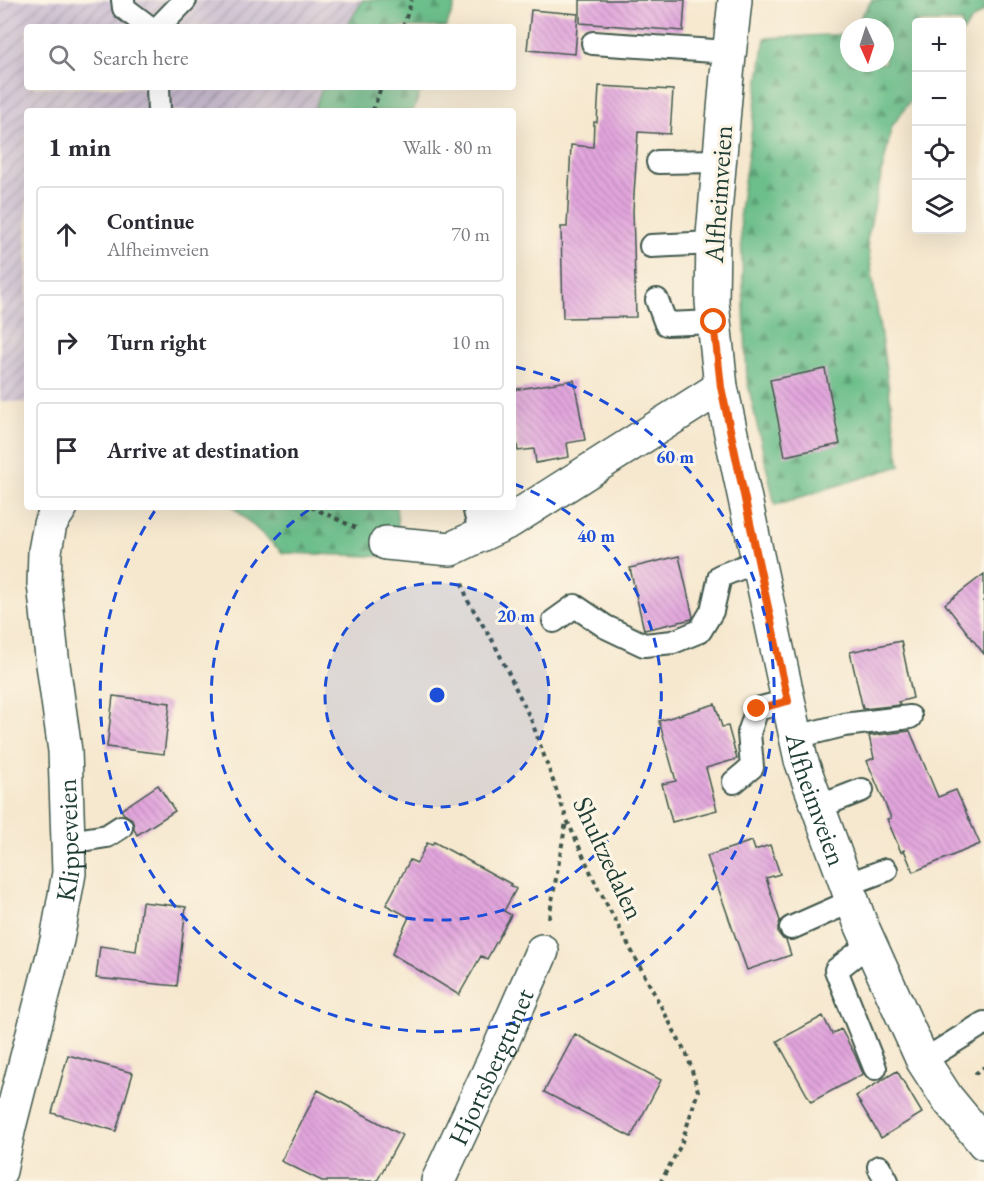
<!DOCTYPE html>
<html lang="en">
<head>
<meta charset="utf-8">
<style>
	:root { --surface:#fff; --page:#f7f7f7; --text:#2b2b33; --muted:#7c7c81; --line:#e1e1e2 }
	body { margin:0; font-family:"EB Garamond",serif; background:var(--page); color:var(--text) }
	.controls { position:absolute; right:18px; top:18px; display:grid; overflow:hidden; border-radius:6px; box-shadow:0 6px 24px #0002 }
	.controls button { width:54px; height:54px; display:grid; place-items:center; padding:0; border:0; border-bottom:2px solid var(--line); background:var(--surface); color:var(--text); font:30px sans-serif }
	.compass { position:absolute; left:840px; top:18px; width:54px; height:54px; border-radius:50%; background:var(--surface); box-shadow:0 6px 24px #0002; rotate:177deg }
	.stop { position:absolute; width:18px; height:18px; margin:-14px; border:4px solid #ea580c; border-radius:50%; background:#fff }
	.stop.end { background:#ea580c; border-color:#fff; box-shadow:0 2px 6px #0008 }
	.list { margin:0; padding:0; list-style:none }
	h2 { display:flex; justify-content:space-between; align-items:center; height:78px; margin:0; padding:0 24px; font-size:26px }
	h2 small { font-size:20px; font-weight:400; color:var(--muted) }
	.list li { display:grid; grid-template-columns:39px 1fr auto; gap:18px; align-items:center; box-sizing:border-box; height:96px; margin:0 12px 12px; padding:0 12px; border:2px solid var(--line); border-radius:6px }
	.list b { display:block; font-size:22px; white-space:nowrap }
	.list p { margin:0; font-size:20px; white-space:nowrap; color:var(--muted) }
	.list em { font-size:20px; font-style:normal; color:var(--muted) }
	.icon { flex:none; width:33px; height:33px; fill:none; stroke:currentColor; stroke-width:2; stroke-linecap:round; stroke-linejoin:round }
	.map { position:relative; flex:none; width:984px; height:1181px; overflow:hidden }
	.search { position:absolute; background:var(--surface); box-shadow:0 6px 24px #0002; left:24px; top:24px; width:492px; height:66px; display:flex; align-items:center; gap:15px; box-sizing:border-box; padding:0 21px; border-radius:6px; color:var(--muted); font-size:22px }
	.panel { position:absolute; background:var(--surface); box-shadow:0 6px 24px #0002; left:24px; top:108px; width:492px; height:402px; border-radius:6px }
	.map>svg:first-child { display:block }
	.industrial { fill:url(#industrial-furrows) }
	.forest { fill:url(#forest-firs); stroke:#467e5f; stroke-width:1.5 }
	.building { fill:url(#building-back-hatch) }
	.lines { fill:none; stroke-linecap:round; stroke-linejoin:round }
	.lane-casing { stroke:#3f574b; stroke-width:26 }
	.street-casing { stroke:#3f574b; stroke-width:36 }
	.path { stroke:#3f574b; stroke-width:4; stroke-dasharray:4.5 4.5; stroke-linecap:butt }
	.lane { stroke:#fff; stroke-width:22 }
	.street { stroke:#fff; stroke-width:33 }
	.route { stroke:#ea580c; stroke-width:8 }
	.ring { fill:none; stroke:#1d4ed8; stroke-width:3; stroke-dasharray:10 8 }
	.labels { text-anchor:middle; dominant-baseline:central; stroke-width:6; stroke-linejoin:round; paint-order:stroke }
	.street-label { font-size:27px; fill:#1f3d34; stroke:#fcf5e5 }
	.centre { fill:#1d4ed8; stroke:#fcf5e5; stroke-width:3 }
	.ring-label { font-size:18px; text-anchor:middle; font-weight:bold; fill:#1d4ed8; stroke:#fcf5e5; stroke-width:6; stroke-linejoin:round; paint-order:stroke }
</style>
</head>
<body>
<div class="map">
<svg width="984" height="1181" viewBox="0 0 984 1181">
	<defs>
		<pattern id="industrial-furrows" width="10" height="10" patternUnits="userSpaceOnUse" patternTransform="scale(1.5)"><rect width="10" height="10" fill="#ccbed3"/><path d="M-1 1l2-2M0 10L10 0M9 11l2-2" fill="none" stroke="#a59cac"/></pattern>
		<pattern id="forest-firs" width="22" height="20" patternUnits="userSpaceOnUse" patternTransform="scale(1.5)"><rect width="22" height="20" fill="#6cbe8a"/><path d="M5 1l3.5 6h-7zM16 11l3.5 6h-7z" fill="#589c72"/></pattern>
		<pattern id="building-back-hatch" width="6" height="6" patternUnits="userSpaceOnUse" patternTransform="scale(1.5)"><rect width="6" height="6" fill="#e2a5dd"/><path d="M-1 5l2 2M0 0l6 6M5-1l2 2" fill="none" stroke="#b788b4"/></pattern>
	</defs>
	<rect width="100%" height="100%" fill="#fcf5e5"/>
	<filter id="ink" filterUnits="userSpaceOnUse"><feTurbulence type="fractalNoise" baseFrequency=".0167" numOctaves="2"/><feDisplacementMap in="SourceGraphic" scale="12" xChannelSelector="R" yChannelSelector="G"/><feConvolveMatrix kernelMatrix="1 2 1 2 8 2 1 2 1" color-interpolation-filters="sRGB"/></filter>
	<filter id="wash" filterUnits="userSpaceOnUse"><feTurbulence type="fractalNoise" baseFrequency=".008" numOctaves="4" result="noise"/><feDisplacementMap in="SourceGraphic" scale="24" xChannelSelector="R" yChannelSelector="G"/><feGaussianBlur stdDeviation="1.35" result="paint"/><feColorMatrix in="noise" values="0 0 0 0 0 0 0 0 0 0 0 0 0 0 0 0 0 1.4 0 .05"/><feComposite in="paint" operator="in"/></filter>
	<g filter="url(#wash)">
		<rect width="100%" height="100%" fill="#f6e8cf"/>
		<path class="industrial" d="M 0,0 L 363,0 L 346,27 L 27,27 L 27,87 L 322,87 L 314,111 L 27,111 L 27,403 L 1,401 L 0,398 Z"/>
		<path class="forest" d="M 363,0 L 457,0 L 446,27 L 346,27 Z
			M 872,0 L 984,0 L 984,11 L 972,20 L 962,33 L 962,22 L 916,22 L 916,93 L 892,126 L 867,240 L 900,466 L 775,505 L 747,380 L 740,210 L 765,38 L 849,34 L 849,63 L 885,63 L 885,27 L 854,27 Z
			M 322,87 L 422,87 L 413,111 L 314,111 Z
			M 233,507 L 396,507 L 402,557 L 283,553 Z"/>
		<g id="blocks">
			<path class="building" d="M 580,0 L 685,0 L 683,31 L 580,23 Z
				M 531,10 L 578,14 L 575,54 L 527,50 Z
				M 599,86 L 673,90 L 670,134 L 638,132 L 633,210 L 636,317 L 563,318 L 561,227 L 567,227 L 571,145 L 593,147 L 594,122 L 597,122 Z
				M 825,369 L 840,444 L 785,456 L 770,380 Z
				M 574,380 L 585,440 L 567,443 L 569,457 L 536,463 L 534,449 L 518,451 L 513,421 L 513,390 Z
				M 679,556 L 693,617 L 692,619 L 644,630 L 630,568 Z
				M 984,574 L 984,654 L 945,604 Z
				M 901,641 L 913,698 L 898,702 L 900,705 L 863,709 L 850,652 Z
				M 113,696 L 170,703 L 164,754 L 107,747 Z
				M 715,704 L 722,727 L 728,726 L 737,759 L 706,768 L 717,810 L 672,822 L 662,784 L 676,781 L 659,721 Z
				M 910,731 L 938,797 L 956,790 L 980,844 L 913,872 L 904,850 L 901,852 L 887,819 L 891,818 L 867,761 L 874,758 L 869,736 Z
				M 158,785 L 175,811 L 137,835 L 134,829 L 134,826 L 132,819 L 124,814 L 121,810 Z
				M 752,841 L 755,850 L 770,845 L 780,874 L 766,878 L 780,921 L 778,927 L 778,933 L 783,939 L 786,940 L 791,955 L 747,970 L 707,856 Z
				M 434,842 L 511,884 L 510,885 L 516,889 L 504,911 L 511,915 L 487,959 L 481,956 L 459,995 L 392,954 L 409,917 L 386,905 L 410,860 L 417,863 L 427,843 L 432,845 Z
				M 142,902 L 186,907 L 177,986 L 96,978 L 100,946 L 136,951 Z
				M 823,1016 L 832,1034 L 841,1029 L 855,1055 L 863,1074 L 811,1102 L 777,1041 Z
				M 575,1034 L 661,1080 L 631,1137 L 544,1092 Z
				M 68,1055 L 133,1073 L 116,1131 L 52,1113 Z
				M 897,1071 L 922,1113 L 881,1138 L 856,1096 Z
				M 318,1090 L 402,1135 L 377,1181 L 322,1181 L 281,1161 Z"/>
		</g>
	</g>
	<g filter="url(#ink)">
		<use href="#blocks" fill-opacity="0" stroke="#3f574b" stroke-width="1.5"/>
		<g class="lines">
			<g class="lane-casing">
				<path id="lane" d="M 123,0 L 124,8 L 149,27
					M 159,27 L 185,0
					M 593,43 L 729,52
					M 158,87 L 159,111
					M 658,162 L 719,161
					M 651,246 L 713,243
					M 657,300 L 666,324 L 714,322
					M 474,507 L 481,535
					M 554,621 L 575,606 L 606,627 L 644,645 L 673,642 L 700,631 L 712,611 L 720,576 L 758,561
					M 796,737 L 844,725 L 910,717
					M 734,782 L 752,767 L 749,733 L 757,709 L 788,701
					M 818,807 L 862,790
					M 69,842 L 107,836 L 121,827
					M 846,885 L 886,870
					M 791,928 L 852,901
					M 869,944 L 836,970 L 875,1068
					M 923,1061 L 984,1023
					M 879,1167 L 887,1181"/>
			</g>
			<g class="street-casing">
				<g id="street">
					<path id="s1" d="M 735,0 L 727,75 L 713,235 L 712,302 L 721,387 L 801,760 L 860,922 L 923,1061 L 947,1098 L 984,1143"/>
					<path d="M 386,543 L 451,549 L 510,521 L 721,387"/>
					<path id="s2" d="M 0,1171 L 9,1127 L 57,940 L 69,873 L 65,751 L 52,657 L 44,583 L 45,551 L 50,524 L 61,507"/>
					<path id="s3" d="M 438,1181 L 496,1056 L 542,951"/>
				</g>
			</g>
			<path class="path" d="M 403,27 L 412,0
				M 373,111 L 381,87
				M 311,507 L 356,528
				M 462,583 L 468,601 L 494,643 L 532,722 L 567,820 L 595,882 L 688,1057 L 698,1091 L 681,1145 L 661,1181
				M 549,918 L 566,822
				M 975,1074 L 984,1067"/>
			<use href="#lane" class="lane"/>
			<use href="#street" class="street"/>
		</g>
	</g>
	<g class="lines" filter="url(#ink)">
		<path class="route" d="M 714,322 L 721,387 L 788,701 L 757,709"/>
	</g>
	<circle cx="437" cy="695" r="112" fill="#1d4ed8" fill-opacity=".12"/>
	<g class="ring">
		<circle cx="437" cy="695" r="112"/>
		<path d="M514 484A225 225 0 1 1 313 507"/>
		<path d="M516 367A337 337 0 1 1 156 509"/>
	</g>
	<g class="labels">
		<g class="street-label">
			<text transform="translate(718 194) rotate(-86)">Alfheimveien</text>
			<text stroke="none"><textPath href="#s1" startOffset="812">Alfheimveien</textPath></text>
			<text stroke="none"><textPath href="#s2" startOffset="339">Klippeveien</textPath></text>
			<text transform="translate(609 858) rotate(65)">Shultzedalen</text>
			<text stroke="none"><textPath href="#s3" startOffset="126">Hjortsbergtunet</textPath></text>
		</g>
	</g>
	<circle cx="437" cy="695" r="9" class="centre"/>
	<g class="ring-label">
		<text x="675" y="463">60 m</text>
		<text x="596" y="542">40 m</text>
		<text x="516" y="622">20 m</text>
	</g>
</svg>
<div class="controls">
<button>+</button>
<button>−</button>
<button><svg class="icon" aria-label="locate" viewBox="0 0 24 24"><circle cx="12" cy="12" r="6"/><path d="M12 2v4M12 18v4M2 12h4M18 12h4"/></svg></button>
<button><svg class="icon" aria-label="layers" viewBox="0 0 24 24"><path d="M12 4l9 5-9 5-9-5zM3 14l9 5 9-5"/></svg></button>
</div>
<svg class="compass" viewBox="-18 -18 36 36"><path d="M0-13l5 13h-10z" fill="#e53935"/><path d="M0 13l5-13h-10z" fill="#7c7c81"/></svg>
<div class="stop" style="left:714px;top:322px"></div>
<div class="stop end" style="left:757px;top:709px"></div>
<div class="search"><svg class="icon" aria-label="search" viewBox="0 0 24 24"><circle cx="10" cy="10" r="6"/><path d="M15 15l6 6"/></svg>Search here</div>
<section class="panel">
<h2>1 min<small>Walk · 80 m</small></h2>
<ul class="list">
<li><svg class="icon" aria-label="ahead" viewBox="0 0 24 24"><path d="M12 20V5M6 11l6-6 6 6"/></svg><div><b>Continue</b><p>Alfheimveien</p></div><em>70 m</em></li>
<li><svg class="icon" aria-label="right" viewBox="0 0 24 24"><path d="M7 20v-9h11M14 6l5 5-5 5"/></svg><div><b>Turn right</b></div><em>10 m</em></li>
<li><svg class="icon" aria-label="arrive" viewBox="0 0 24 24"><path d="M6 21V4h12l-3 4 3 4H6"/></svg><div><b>Arrive at destination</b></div></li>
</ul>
</section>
</div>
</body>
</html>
